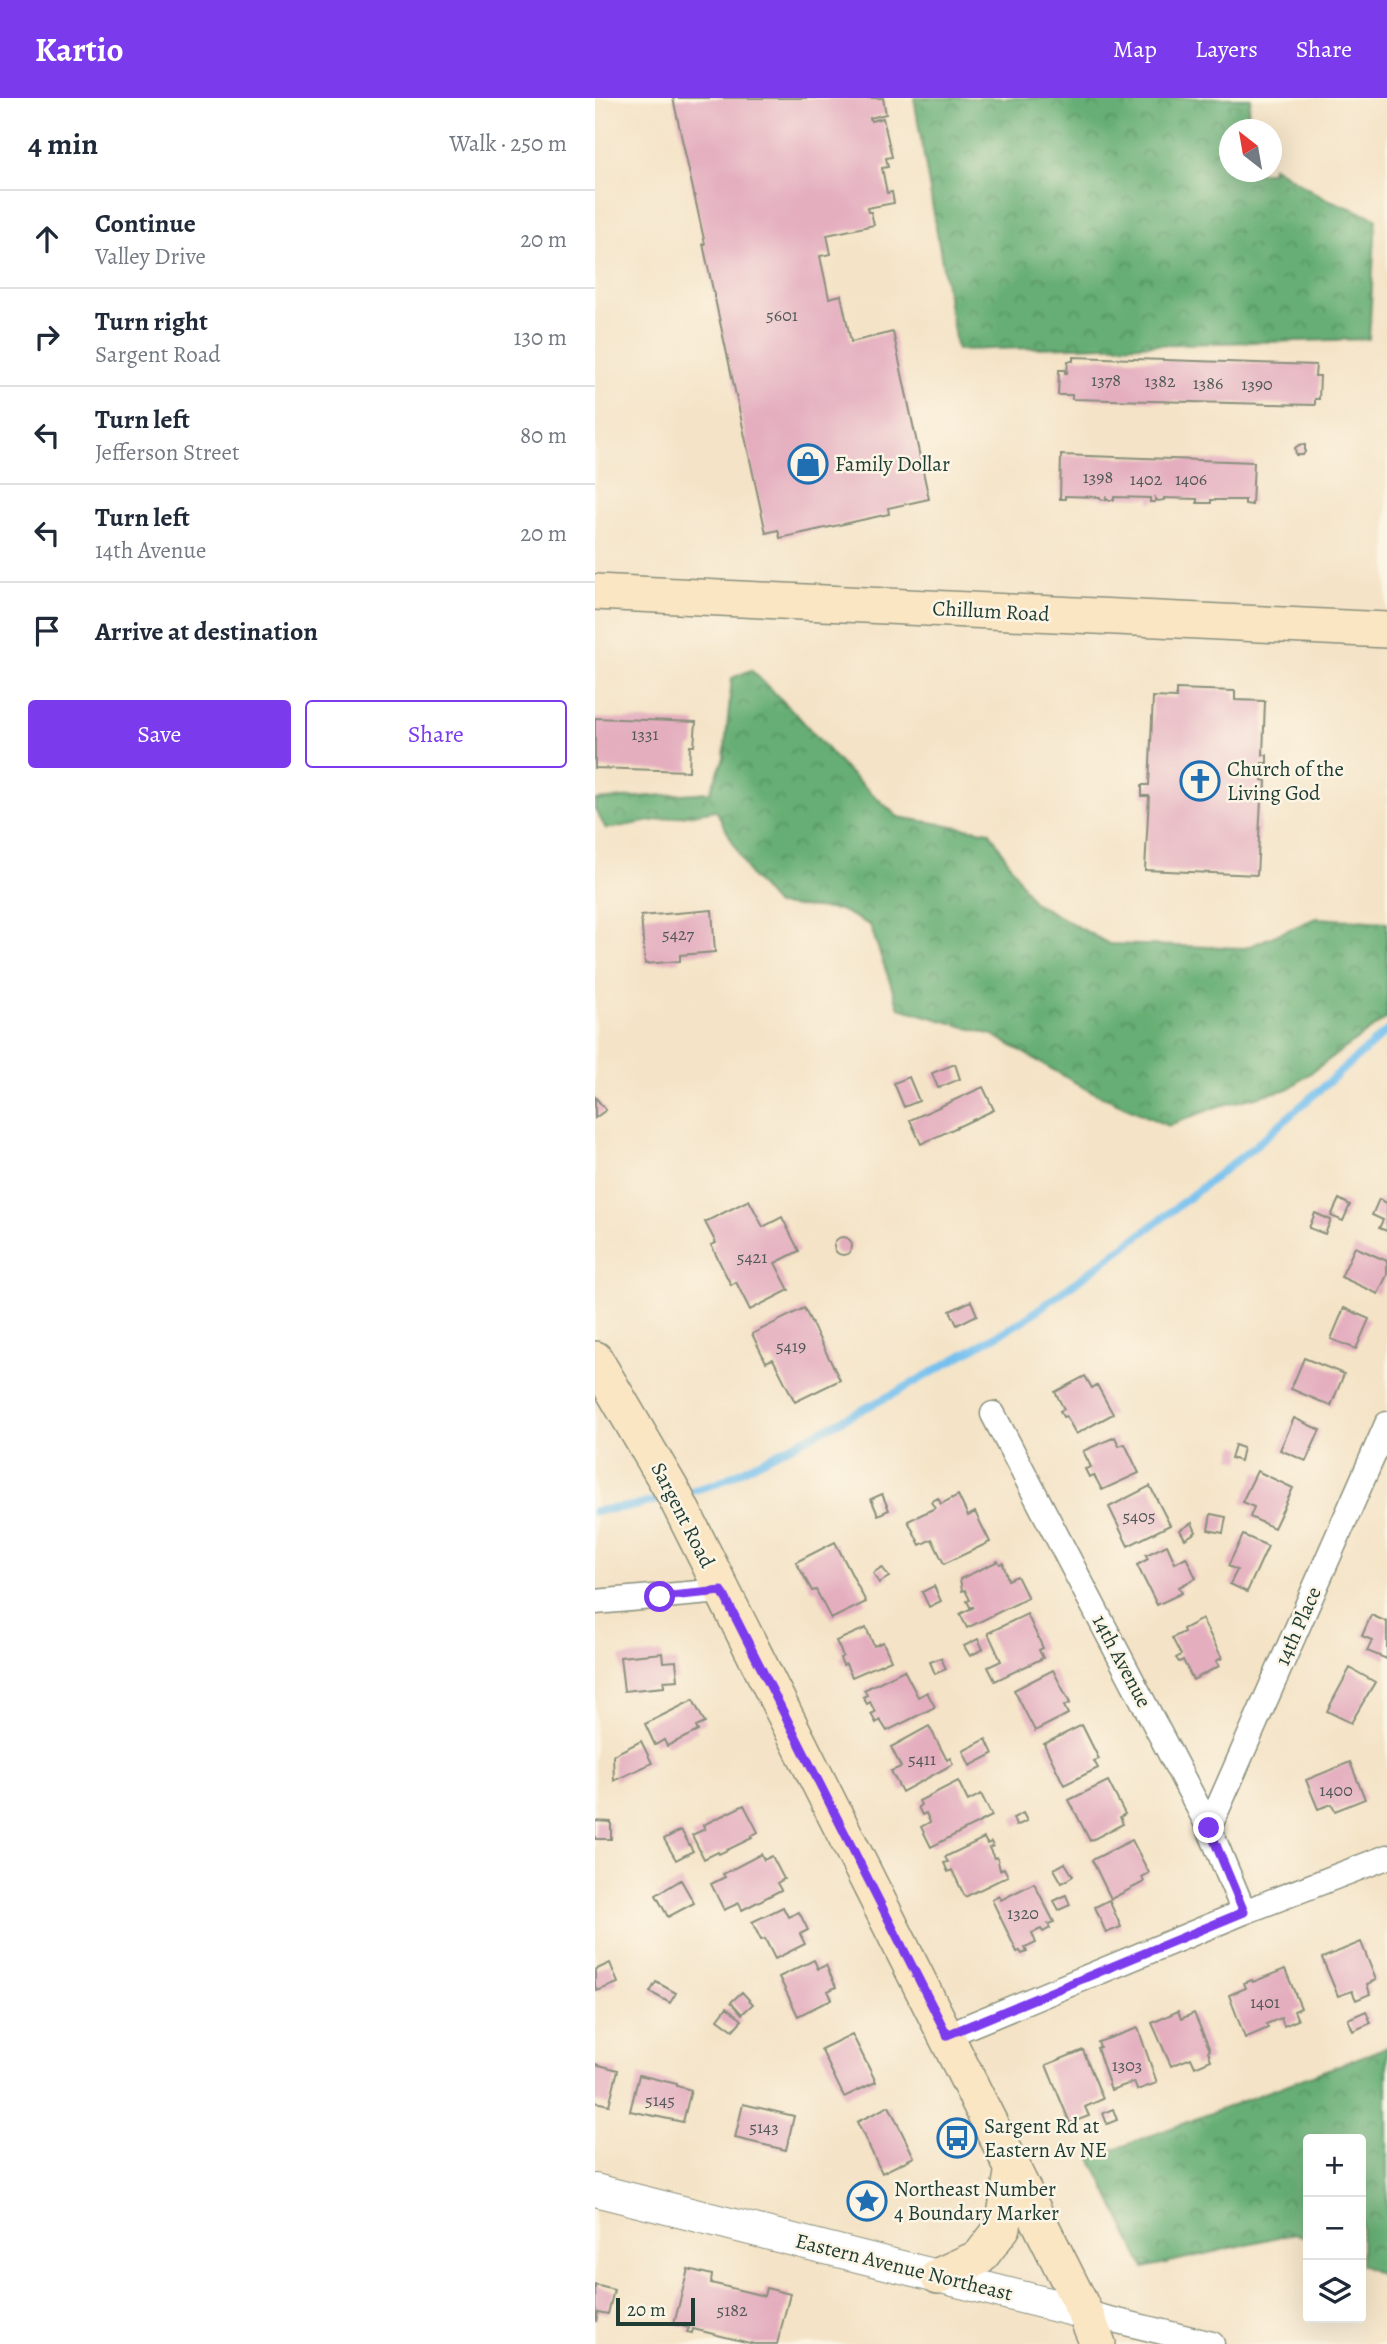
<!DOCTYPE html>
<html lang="en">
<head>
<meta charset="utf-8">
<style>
	:root { --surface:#fff; --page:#f6f6f7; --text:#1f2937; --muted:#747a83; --line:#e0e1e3; --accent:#7c3aed }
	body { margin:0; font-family:Alegreya,serif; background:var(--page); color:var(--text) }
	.controls { position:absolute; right:21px; bottom:21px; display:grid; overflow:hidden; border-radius:7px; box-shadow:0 7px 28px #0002 }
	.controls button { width:63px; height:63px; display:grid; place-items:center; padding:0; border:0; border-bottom:2px solid var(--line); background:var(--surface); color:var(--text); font:35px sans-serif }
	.compass { position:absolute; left:624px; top:21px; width:63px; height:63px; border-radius:50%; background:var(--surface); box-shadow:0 7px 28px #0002; rotate:329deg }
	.scale { position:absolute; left:21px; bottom:18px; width:79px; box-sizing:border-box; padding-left:7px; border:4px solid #1f3d34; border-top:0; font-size:19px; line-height:24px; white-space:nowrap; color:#1f3d34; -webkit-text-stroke:5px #fcf5e5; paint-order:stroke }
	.stop { position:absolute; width:21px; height:21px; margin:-16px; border:5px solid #7c3aed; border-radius:50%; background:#fff }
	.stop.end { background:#7c3aed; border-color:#fff; box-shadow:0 2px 7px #0008 }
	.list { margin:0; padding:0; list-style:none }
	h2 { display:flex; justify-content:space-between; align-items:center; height:91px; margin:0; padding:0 28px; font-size:30px }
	h2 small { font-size:23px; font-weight:400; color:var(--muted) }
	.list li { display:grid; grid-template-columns:46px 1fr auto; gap:21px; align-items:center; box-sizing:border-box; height:98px; padding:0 28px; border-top:2px solid var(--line) }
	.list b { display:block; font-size:26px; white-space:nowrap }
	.list p { margin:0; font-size:23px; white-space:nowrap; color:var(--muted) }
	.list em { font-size:23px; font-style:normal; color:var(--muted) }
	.actions { display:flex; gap:14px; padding:21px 28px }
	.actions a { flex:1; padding:16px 0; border:2px solid var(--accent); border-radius:7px; text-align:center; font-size:24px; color:var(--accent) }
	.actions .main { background:var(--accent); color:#fff }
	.icon { flex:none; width:38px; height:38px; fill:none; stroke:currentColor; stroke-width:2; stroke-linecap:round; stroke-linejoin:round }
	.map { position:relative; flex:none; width:792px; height:2246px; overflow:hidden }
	header { display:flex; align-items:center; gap:42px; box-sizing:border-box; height:98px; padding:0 35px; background:var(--accent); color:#fff }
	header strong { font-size:33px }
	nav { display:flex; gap:38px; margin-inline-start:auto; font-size:24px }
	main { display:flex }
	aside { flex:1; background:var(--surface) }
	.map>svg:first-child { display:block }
	.forest { fill:url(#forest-crowns); stroke:#427654; stroke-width:2 }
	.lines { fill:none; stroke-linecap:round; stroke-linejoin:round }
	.stream { stroke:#74c0ee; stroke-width:8 }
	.building { fill:#e4aebf }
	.minor-casing { stroke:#8a907d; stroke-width:27 }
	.tertiary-casing { stroke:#8a907d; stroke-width:34 }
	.secondary-casing { stroke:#8a907d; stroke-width:38 }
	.minor { stroke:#fff; stroke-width:24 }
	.tertiary { stroke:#fff; stroke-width:32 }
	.secondary { stroke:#fbe6c4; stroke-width:35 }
	.route { stroke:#7c3aed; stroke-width:9 }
	.labels { text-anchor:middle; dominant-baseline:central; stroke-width:5; stroke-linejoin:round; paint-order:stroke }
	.number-label { font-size:18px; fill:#505957 }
	.poi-label { font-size:21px; fill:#1f3d34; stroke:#fcf5e5; text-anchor:start }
	.street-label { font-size:21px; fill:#1f3d34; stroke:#fcf5e5 }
</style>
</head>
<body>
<header>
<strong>Kartio</strong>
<nav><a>Map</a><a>Layers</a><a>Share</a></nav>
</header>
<main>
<aside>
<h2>4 min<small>Walk · 250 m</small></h2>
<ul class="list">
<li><svg class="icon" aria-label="ahead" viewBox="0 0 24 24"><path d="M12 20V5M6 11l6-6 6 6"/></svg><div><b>Continue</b><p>Valley Drive</p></div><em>20 m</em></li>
<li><svg class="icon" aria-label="right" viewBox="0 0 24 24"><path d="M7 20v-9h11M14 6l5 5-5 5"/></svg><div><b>Turn right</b><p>Sargent Road</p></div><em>130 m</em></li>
<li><svg class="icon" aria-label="left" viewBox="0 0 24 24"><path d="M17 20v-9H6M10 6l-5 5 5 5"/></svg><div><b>Turn left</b><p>Jefferson Street</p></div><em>80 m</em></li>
<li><svg class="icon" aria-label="left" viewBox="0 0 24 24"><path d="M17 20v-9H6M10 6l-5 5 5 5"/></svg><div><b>Turn left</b><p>14th Avenue</p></div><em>20 m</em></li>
<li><svg class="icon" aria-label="arrive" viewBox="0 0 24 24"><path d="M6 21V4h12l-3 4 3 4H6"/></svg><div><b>Arrive at destination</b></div></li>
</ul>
<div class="actions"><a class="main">Save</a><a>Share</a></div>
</aside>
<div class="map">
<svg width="792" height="2246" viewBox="0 0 792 2246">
	<defs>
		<pattern id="forest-crowns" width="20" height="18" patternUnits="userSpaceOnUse" patternTransform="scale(1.75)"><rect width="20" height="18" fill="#66ae74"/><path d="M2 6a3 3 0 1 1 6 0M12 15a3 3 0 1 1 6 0" fill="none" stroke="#538f60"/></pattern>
	</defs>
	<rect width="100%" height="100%" fill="#fcf5e5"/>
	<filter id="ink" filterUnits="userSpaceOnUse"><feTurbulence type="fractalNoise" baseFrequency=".0143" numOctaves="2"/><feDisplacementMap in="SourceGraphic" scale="14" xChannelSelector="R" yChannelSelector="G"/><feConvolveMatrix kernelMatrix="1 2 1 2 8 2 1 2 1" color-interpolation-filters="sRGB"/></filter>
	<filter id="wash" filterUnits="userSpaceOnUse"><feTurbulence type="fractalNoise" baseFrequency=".00686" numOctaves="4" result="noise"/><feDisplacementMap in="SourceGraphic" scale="28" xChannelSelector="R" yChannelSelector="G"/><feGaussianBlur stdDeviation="1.57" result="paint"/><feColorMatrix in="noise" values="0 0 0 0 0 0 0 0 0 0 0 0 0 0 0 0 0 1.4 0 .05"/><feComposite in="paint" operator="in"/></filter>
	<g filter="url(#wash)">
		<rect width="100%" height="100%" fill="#f4e3c6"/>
		<path class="forest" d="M 319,0 L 656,0 L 650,31 L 634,32 L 634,74 L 676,74 L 677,68 L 727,99 L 781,120 L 774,241 L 362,252 Z
			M 156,572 L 203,618 L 249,670 L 303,719 L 395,734 L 438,804 L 514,846 L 650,850 L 721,820 L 792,824 L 792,920 L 693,991 L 624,1008 L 573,1028 L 493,992 L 398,937 L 304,910 L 275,827 L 245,812 L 181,807 L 155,777 L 121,712 L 11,731 L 0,711 L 0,702 L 115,694 L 129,660 L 137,580 Z
			M 792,1949 L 792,2180 L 766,2167 L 766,2041 L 713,2041 L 713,2141 L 700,2135 L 549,2170 L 496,2060 Z"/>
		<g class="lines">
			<path class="stream" d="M 88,1395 L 121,1386 L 302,1294 L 429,1222 L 557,1128 L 659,1049 L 792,933
				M 0,1413 L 40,1408 L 73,1399"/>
		</g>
		<g id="blocks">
			<path class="building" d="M 78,0 L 288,0 L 291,16 L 275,20 L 276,23 L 288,20 L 297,59 L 291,60 L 293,69 L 287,70 L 292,95 L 297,94 L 299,105 L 272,110 L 273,114 L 276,114 L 279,127 L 232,137 L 236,156 L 225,158 L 234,200 L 246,197 L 256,244 L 298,234 L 334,401 L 293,410 L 294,416 L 185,440 L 183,432 L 171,435 L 108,146 L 110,146 Z
				M 478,259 L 721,267 L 720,278 L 725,278 L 724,301 L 720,301 L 720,307 L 477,301 L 477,297 L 463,297 L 464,272 L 470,272 L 470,275 L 472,275 L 473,263 L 478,263 Z
				M 710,346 L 710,354 L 708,357 L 701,357 L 700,350 L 704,347 Z
				M 466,357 L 659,364 L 657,407 L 650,406 L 650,402 L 616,402 L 616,405 L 602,405 L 602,401 L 569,400 L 569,402 L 563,403 L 560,400 L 560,404 L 555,404 L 555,400 L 519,399 L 519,402 L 513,402 L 511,399 L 511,402 L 505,401 L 505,399 L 470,398 L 470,401 L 465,401 Z
				M 581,591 L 640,593 L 640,602 L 670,603 L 668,657 L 672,657 L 672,665 L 667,665 L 667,682 L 671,683 L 670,702 L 666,702 L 662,777 L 550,772 L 554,698 L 547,698 L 547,687 L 554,687 L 558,599 L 581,600 Z
				M 0,620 L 101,624 L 99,648 L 95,648 L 94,673 L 0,670 Z
				M 117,812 L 120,854 L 85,857 L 85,863 L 50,866 L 46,818 Z
				M 360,966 L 365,981 L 343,990 L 337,975 Z
				M 314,979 L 324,1003 L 309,1009 L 299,985 Z
				M 388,989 L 399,1012 L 326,1046 L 315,1022 Z
				M 0,999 L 11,1012 L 0,1020 Z
				M 744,1101 L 755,1107 L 748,1123 L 736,1118 Z
				M 784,1101 L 792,1105 L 792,1133 L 784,1130 L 788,1122 L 777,1117 Z
				M 154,1102 L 168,1129 L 187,1119 L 204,1153 L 180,1165 L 194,1192 L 155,1212 L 141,1184 L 136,1187 L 116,1147 L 121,1145 L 110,1124 Z
				M 720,1115 L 736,1122 L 730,1136 L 714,1130 Z
				M239 1148a9 9 0 1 1 18 0a9 9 0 1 1-18 0Z
				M 760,1149 L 792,1163 L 792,1177 L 783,1196 L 746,1179 Z
				M 376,1203 L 382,1217 L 362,1227 L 355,1213 Z
				M 209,1210 L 245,1282 L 200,1304 L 178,1261 L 171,1264 L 157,1236 Z
				M 749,1210 L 774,1221 L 761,1251 L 736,1241 Z
				M 709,1260 L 749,1276 L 736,1308 L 696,1291 Z
				M 490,1278 L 497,1290 L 502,1287 L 518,1316 L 481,1336 L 471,1318 L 468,1319 L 465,1313 L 469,1311 L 460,1294 Z
				M 699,1320 L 725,1332 L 711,1363 L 685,1352 Z
				M 520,1339 L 524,1348 L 530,1346 L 544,1375 L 507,1392 L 499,1377 L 494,1379 L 490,1371 L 496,1369 L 488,1353 Z
				M 640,1347 L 648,1350 L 645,1363 L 636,1360 Z
				M 662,1373 L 698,1390 L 679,1430 L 655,1419 L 659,1409 L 647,1404 Z
				M 555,1388 L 575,1427 L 533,1448 L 514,1409 Z
				M 287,1396 L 294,1412 L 283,1417 L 276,1401 Z
				M 363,1397 L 373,1418 L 380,1414 L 395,1444 L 349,1466 L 337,1441 L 325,1447 L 313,1423 L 340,1410 L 336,1404 L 343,1400 L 346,1406 Z
				M 616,1416 L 631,1419 L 628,1435 L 613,1432 Z
				M 597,1425 L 601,1434 L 590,1441 L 585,1432 Z
				M 648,1437 L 673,1448 L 652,1494 L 635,1486 L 642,1472 L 633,1468 Z
				M 240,1444 L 271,1504 L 236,1521 L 221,1492 L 217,1493 L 201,1464 Z
				M 572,1447 L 580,1465 L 591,1459 L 601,1480 L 584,1489 L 587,1495 L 562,1507 L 542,1467 L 553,1461 L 551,1457 Z
				M 403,1463 L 405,1466 L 408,1465 L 413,1482 L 422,1478 L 433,1500 L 372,1530 L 365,1516 L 379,1509 L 375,1509 L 372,1503 L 375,1502 L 370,1492 L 367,1493 L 365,1481 Z
				M 287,1469 L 294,1479 L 284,1485 L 278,1475 Z
				M 339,1488 L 346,1503 L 334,1509 L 327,1494 Z
				M 432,1516 L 448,1550 L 444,1552 L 448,1560 L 400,1583 L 393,1569 L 406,1563 L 393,1535 Z
				M 776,1517 L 792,1524 L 792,1561 L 772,1553 L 777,1542 L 767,1538 Z
				M 607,1521 L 627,1560 L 621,1563 L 624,1568 L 598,1582 L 588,1562 L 584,1564 L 581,1560 L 586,1557 L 577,1540 L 589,1534 L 588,1531 Z
				M 271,1530 L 279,1548 L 288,1544 L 296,1562 L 257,1579 L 251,1566 L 248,1567 L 245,1560 L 248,1558 L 241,1543 Z
				M 383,1541 L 388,1551 L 375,1558 L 369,1548 Z
				M 67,1555 L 68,1564 L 81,1563 L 83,1582 L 69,1583 L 69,1589 L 29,1593 L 25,1559 Z
				M 346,1560 L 351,1571 L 340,1576 L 335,1564 Z
				M 755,1570 L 780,1584 L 756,1625 L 732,1613 Z
				M 309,1572 L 323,1599 L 332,1594 L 340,1609 L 292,1633 L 285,1622 L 281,1625 L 276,1616 L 280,1614 L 275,1604 L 272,1606 L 268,1599 L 272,1597 L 269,1592 Z
				M 458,1572 L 475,1605 L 469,1608 L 473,1616 L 440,1633 L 419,1592 Z
				M 98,1602 L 110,1625 L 101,1629 L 103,1633 L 72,1648 L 69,1642 L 60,1647 L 50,1626 Z
				M 487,1627 L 504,1661 L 499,1663 L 503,1670 L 469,1687 L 449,1646 Z
				M 334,1628 L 352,1662 L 355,1660 L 358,1666 L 307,1694 L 296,1673 L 306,1669 L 296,1649 Z
				M 391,1641 L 398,1656 L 375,1668 L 368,1653 Z
				M 46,1643 L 57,1665 L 19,1683 L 18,1657 Z
				M 755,1664 L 770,1701 L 740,1713 L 737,1706 L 723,1711 L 711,1682 Z
				M 363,1683 L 373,1703 L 386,1696 L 397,1718 L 336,1749 L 326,1729 L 335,1724 L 331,1715 L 327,1717 L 323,1709 L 326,1707 L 324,1703 Z
				M 513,1683 L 530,1716 L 525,1719 L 528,1726 L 495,1743 L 474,1702 Z
				M 149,1707 L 163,1734 L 156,1738 L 157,1740 L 124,1756 L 123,1754 L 109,1761 L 97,1737 L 110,1731 L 108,1727 Z
				M 428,1715 L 432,1723 L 421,1728 L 418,1720 Z
				M 0,1723 L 16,1724 L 16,1741 L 0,1741 Z
				M 86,1732 L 98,1753 L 81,1762 L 69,1741 Z
				M 389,1740 L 392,1746 L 396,1744 L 398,1748 L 394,1750 L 399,1760 L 402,1759 L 405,1772 L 409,1770 L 413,1778 L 370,1799 L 357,1772 L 353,1774 L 349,1765 L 353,1764 L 350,1759 Z
				M 537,1742 L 554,1775 L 547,1779 L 549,1784 L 516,1801 L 497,1762 Z
				M 166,1756 L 169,1762 L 177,1758 L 189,1781 L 182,1785 L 186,1792 L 147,1812 L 144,1805 L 129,1812 L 116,1786 L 130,1779 L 128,1776 Z
				M 470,1765 L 478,1778 L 467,1785 L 459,1771 Z
				M 86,1782 L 99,1805 L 73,1819 L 61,1797 Z
				M 439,1785 L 459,1824 L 453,1826 L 455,1830 L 448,1834 L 446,1831 L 437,1835 L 441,1845 L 430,1850 L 432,1854 L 427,1856 L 425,1853 L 422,1854 L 397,1802 L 404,1798 L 406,1802 Z
				M 471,1797 L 475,1807 L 464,1812 L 459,1803 Z
				M 514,1802 L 526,1829 L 511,1835 L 500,1809 Z
				M 188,1809 L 193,1819 L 204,1814 L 213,1832 L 205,1836 L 210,1846 L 180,1861 L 170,1841 L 166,1842 L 157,1824 Z
				M 766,1844 L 781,1882 L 772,1886 L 775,1896 L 761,1902 L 757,1893 L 743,1898 L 727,1860 Z
				M 219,1862 L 223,1871 L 231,1867 L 241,1889 L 233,1893 L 237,1901 L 203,1918 L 184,1879 Z
				M 15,1865 L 23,1885 L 2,1893 L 0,1887 L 0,1872 Z
				M 690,1871 L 706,1910 L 699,1913 L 703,1922 L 689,1928 L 686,1920 L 671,1926 L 673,1930 L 650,1940 L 634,1897 L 651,1890 L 649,1885 L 657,1882 L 658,1884 Z
				M 61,1884 L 81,1895 L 75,1905 L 55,1894 Z
				M 147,1894 L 158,1906 L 147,1916 L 136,1904 Z
				M 132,1909 L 147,1922 L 138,1932 L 123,1921 Z
				M 583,1913 L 586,1921 L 599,1915 L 615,1952 L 613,1953 L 616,1962 L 600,1969 L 596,1960 L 576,1968 L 557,1925 Z
				M 771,1913 L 776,1925 L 758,1933 L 753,1921 Z
				M 543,1930 L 562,1985 L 542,1992 L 539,1984 L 516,1992 L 502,1950 L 505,1949 L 503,1944 Z
				M 257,1936 L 281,1984 L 249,1999 L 226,1951 Z
				M 488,1952 L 508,2001 L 490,2009 L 494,2018 L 475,2025 L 451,1967 Z
				M 0,1966 L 23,1972 L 14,2007 L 0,2004 Z
				M 44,1977 L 82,1986 L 82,1988 L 96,1992 L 88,2024 L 35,2013 Z
				M 148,2006 L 199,2018 L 191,2052 L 140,2040 Z
				M 294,2008 L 319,2059 L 287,2075 L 262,2024 Z
				M 518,2011 L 522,2022 L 512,2026 L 508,2015 Z
				M 93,2171 L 117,2177 L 116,2185 L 169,2198 L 171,2190 L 195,2196 L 182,2246 L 159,2246 L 98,2231 L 97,2235 L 92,2234 L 94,2230 L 79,2226 Z
				M 0,2187 L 19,2192 L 13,2216 L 3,2214 L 1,2224 Z"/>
		</g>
	</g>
	<g filter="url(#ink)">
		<use href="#blocks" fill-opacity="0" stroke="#8a907d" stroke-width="2"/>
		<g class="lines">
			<g class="minor-casing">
				<path id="minor" d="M 398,1316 L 614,1730 L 649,1814
					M 0,1504 L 127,1493
					M 614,1730 L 792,1326
					M 352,1937 L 649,1814 L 792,1759
					M 490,2215 L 617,2246"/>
			</g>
			<g class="tertiary-casing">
				<path id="tertiary" d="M 0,2092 L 490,2215"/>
			</g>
			<g class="secondary-casing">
				<path id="secondary" d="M 0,494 L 792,532
					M 0,1261 L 79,1396 L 490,2215 L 503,2246
					M 343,2178 L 385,2159 L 408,2129 L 418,2069"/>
			</g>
			<use href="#minor" class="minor"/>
			<use href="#tertiary" class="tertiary"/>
			<use href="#secondary" class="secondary"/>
		</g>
	</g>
	<g class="lines" filter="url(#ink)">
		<path class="route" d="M 65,1499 L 127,1493 L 352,1937 L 649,1814 L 614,1730"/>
	</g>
	<defs>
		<g id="shop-ring" transform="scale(2.0125)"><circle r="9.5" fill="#fcf5e5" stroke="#1f6fb2" stroke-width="1.5"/><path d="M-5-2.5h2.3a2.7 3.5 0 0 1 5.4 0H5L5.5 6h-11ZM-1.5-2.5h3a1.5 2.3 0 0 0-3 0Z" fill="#1f6fb2"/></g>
		<g id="church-ring" transform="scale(2.0125)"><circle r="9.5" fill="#fcf5e5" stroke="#1f6fb2" stroke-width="1.5"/><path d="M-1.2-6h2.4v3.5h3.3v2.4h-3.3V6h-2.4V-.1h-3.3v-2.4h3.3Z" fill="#1f6fb2"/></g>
		<g id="bus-ring" transform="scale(2.0125)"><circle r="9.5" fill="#fcf5e5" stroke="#1f6fb2" stroke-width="1.5"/><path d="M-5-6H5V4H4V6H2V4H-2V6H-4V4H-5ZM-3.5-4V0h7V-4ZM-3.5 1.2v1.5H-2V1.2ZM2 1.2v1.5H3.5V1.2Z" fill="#1f6fb2"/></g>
		<g id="sight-ring" transform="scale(2.0125)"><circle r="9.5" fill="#fcf5e5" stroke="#1f6fb2" stroke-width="1.5"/><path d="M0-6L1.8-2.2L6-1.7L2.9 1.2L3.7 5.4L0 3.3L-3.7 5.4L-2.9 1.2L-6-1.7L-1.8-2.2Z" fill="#1f6fb2"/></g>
	</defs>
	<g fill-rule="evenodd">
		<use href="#shop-ring" x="213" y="366"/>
		<use href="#church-ring" x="605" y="683"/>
		<use href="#bus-ring" x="362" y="2040"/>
		<use href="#sight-ring" x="272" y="2103"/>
	</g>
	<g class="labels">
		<g class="number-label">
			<text x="187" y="217">5601</text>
			<text x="511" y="282">1378</text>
			<text x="565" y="283">1382</text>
			<text x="613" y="285">1386</text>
			<text x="662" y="286">1390</text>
			<text x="503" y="379">1398</text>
			<text x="551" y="381">1402</text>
			<text x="596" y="381">1406</text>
			<text x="50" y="636">1331</text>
			<text x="83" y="836">5427</text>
			<text x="157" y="1159">5421</text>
			<text x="196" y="1248">5419</text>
			<text x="544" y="1418">5405</text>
			<text x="327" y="1661">5411</text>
			<text x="741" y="1692">1400</text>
			<text x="428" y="1815">1320</text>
			<text x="670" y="1904">1401</text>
			<text x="532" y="1967">1303</text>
			<text x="65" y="2002">5145</text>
			<text x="169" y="2029">5143</text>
			<text x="137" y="2212">5182</text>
		</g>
		<g class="poi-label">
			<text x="240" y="366">Family Dollar</text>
			<text x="632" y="671">Church of the<tspan x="632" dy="24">Living God</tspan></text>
			<text x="389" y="2028">Sargent Rd at<tspan x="389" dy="24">Eastern Av NE</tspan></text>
			<text x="299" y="2091">Northeast Number<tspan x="299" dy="24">4 Boundary Marker</tspan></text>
		</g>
		<g class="street-label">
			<text transform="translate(396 513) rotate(3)">Chillum Road</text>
			<text transform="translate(88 1417) rotate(63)">Sargent Road</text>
			<text transform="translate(703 1528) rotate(-66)">14th Place</text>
			<text transform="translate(527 1563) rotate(62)">14th Avenue</text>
			<text transform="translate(309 2169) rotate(14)">Eastern Avenue Northeast</text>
		</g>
	</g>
</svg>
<div class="controls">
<button>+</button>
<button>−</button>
<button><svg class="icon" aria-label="layers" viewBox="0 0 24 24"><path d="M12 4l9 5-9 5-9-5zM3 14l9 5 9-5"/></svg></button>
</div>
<svg class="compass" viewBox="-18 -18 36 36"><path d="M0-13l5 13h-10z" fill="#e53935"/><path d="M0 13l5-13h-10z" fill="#747a83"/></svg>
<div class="scale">20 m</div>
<div class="stop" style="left:65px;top:1499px"></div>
<div class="stop end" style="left:614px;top:1730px"></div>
</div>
</main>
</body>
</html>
